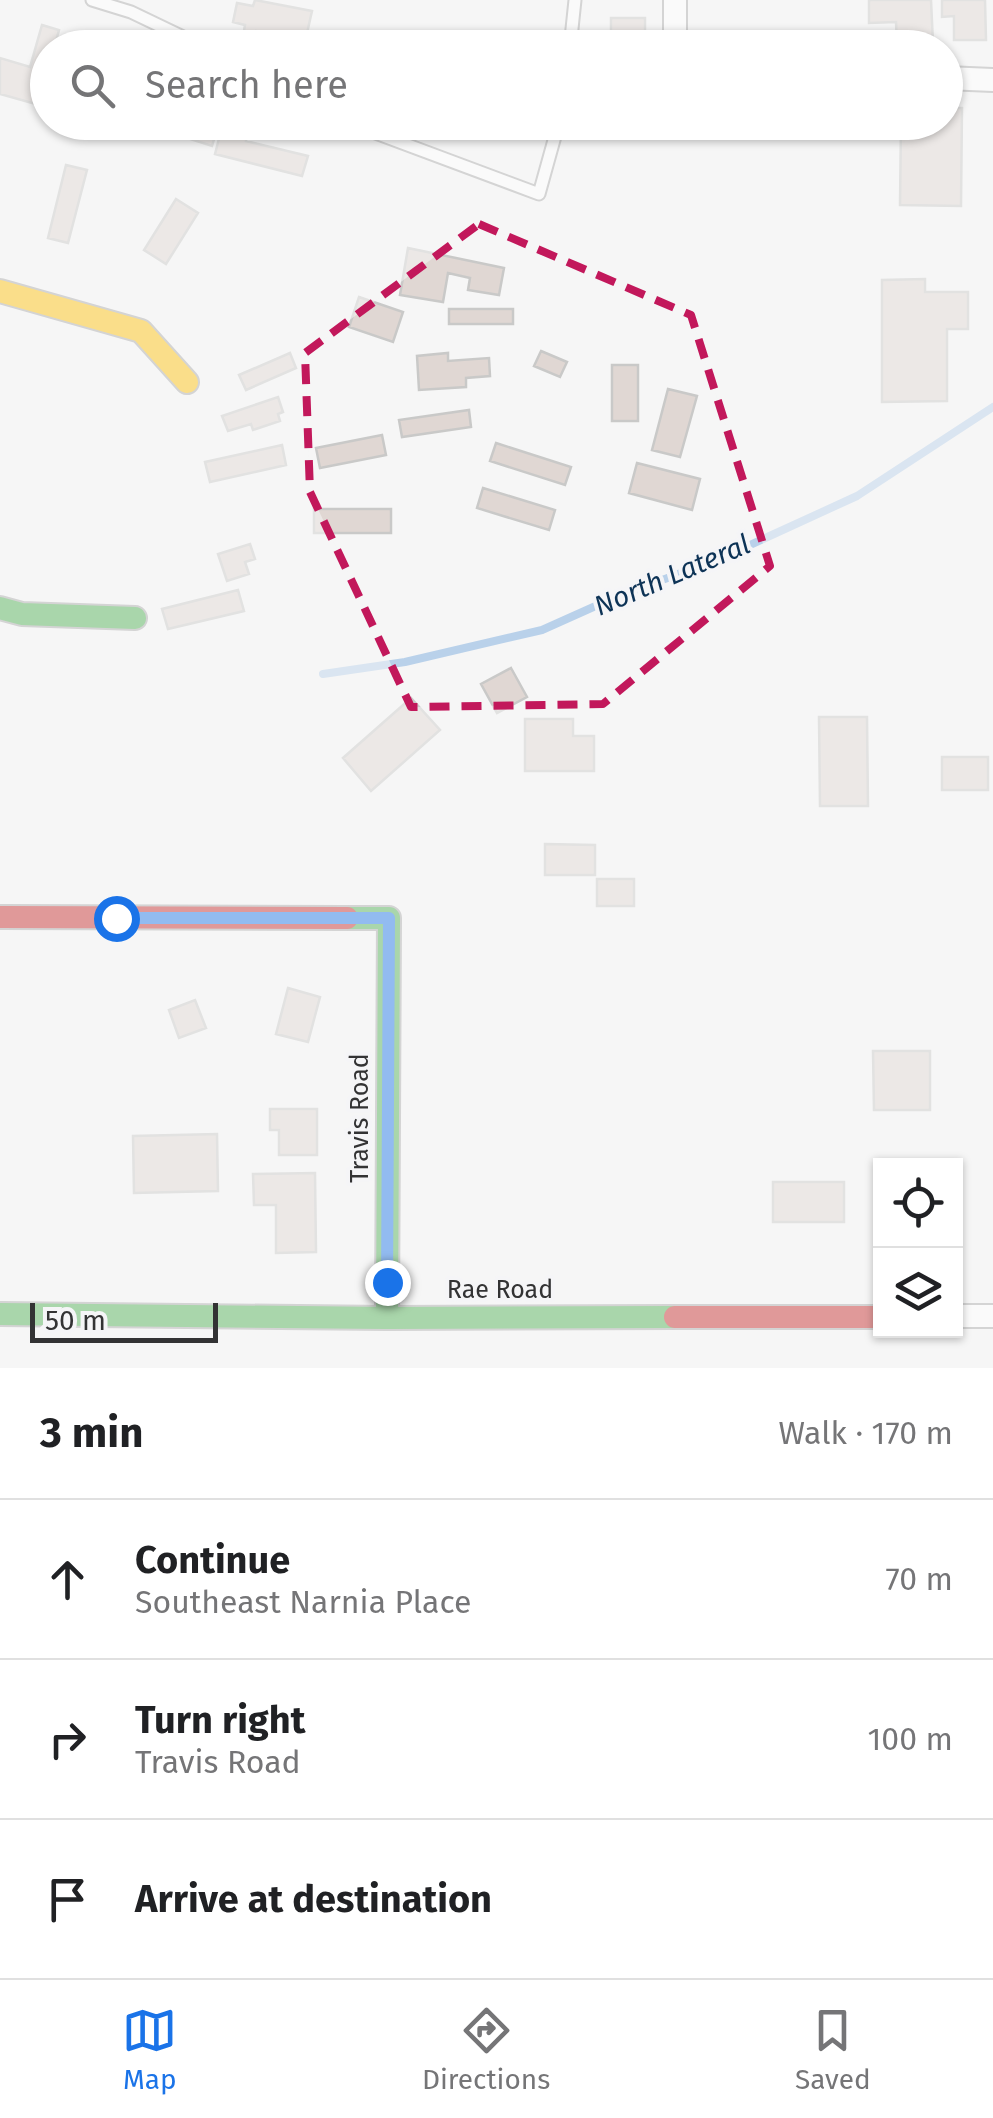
<!DOCTYPE html>
<html lang="en">
<head>
<meta charset="utf-8">
<style>
	:root { --surface:#fff; --page:#f2f2f2; --text:#202124; --muted:#757577; --line:#e0e0e0; --accent:#1a73e8 }
	body { margin:0; font-family:"Fira Sans",sans-serif; background:var(--page); color:var(--text) }
	.controls { position:absolute; right:30px; bottom:30px; display:grid; overflow:hidden; border-radius:0px; box-shadow:0 2px 8px #0004 }
	.controls button { width:90px; height:90px; display:grid; place-items:center; padding:0; border:0; border-bottom:2px solid var(--line); background:var(--surface); color:var(--text); font:50px sans-serif }
	.scale { position:absolute; left:30px; bottom:25px; width:188px; box-sizing:border-box; padding-left:10px; border:5px solid #333334; border-top:0; font-size:28px; line-height:35px; white-space:nowrap; color:#333334; -webkit-text-stroke:8px #f5f5f7; paint-order:stroke }
	.stop { position:absolute; width:30px; height:30px; margin:-22px; border:8px solid #1a73e8; border-radius:50%; background:#fff }
	.stop.end { background:#1a73e8; border-color:#fff; box-shadow:0 2px 10px #0008 }
	.list { margin:0; padding:0; list-style:none }
	h2 { display:flex; justify-content:space-between; align-items:center; height:130px; margin:0; padding:0 40px; font-size:42px }
	h2 small { font-size:32px; font-weight:400; color:var(--muted) }
	.list li { display:grid; grid-template-columns:65px 1fr auto; gap:30px; align-items:center; box-sizing:border-box; height:160px; padding:0 40px; border-top:2px solid var(--line) }
	.list b { display:block; font-size:38px; white-space:nowrap }
	.list p { margin:0; font-size:32px; white-space:nowrap; color:var(--muted) }
	.list em { font-size:32px; font-style:normal; color:var(--muted) }
	.icon { flex:none; width:55px; height:55px; fill:none; stroke:currentColor; stroke-width:2; stroke-linecap:round; stroke-linejoin:round }
	.map { position:relative; flex:none; width:993px; height:1368px; overflow:hidden }
	.search { position:absolute; background:var(--surface); box-shadow:0 2px 8px #0004; left:30px; right:30px; top:30px; height:110px; display:flex; align-items:center; gap:25px; box-sizing:border-box; padding:0 35px; border-radius:55px; color:var(--muted); font-size:38px }
	.sheet { height:610px; background:var(--surface) }
	nav { display:flex; justify-content:space-around; align-items:center; box-sizing:border-box; height:140px; border-top:2px solid var(--line); background:var(--surface); font-size:28px; color:var(--muted) }
	nav a { display:grid; justify-items:center; gap:5px }
	nav .on { color:var(--accent) }
	.map>svg:first-child { display:block }
	.lines { fill:none; stroke-linecap:round; stroke-linejoin:round }
	.stream { stroke:#b9d1ea; stroke-width:8 }
	.building { fill:#e0d7d3; stroke:#c9c9c8; stroke-width:2.5 }
	.lane-casing { stroke:#aaa; stroke-width:15 }
	.street-casing { stroke:#aaa; stroke-width:26 }
	.fast-casing { stroke:#aaa; stroke-width:26 }
	.slow-casing { stroke:#aaa; stroke-width:26 }
	.jam-casing { stroke:#aaa; stroke-width:26 }
	.lane { stroke:#fefefe; stroke-width:11 }
	.street { stroke:#fefefe; stroke-width:22 }
	.fast { stroke:#4caf50; stroke-width:22 }
	.slow { stroke:#ffc107; stroke-width:22 }
	.jam { stroke:#c62828; stroke-width:22 }
	.route { stroke:#1a73e8; stroke-width:12 }
	.marked { fill:none; stroke:#c2185b; stroke-width:8; stroke-dasharray:20 12; stroke-linejoin:round }
	.labels { text-anchor:middle; dominant-baseline:central; stroke-width:8; stroke-linejoin:round; paint-order:stroke }
	.street-label { font-size:25px; fill:#333334; stroke:#f5f5f7 }
	.water-label { font-size:28px; font-style:italic; fill:#0d3356; stroke:#f5f5f7 }
</style>
</head>
<body>
<div class="map">
<svg width="993" height="1368" viewBox="0 0 993 1368">
	<rect width="100%" height="100%" fill="#f6f6f6"/>
	<g class="lines">
		<path class="stream" d="M 323,674 L 405,662 L 542,630 L 609,600 L 726,556 L 857,496 L 993,407"/>
	</g>
	<path class="building" d="M 255,0 L 312,11 L 305,42 L 256,31 L 253,48 L 241,48 L 245,25 L 233,22 L 237,3 L 253,6 Z
		M 869,0 L 931,0 L 933,43 L 897,44 L 896,22 L 869,23 Z
		M 942,0 L 985,0 L 986,40 L 954,40 L 954,16 L 942,17 Z
		M 611,18 L 645,18 L 645,32 L 611,31 Z
		M 42,25 L 59,30 L 54,48 L 48,48 L 48,72 L 39,105 L 0,94 L 0,58 L 30,67 Z
		M 584,42 L 644,42 L 644,48 L 584,48 Z
		M 946,108 L 962,108 L 961,206 L 900,205 L 901,122 L 946,122 Z
		M 168,122 L 219,122 L 212,146 L 165,131 Z
		M 223,123 L 249,130 L 246,141 L 308,156 L 302,176 L 215,154 Z
		M 66,165 L 87,170 L 68,243 L 48,238 Z
		M 176,199 L 198,213 L 166,264 L 144,250 Z
		M 408,248 L 504,268 L 499,295 L 468,290 L 470,278 L 448,273 L 443,302 L 400,295 Z
		M 925,279 L 925,292 L 968,292 L 968,329 L 947,329 L 947,401 L 882,402 L 882,280 Z
		M 359,297 L 403,312 L 393,342 L 349,327 Z
		M 449,309 L 513,309 L 513,324 L 449,324 Z
		M 541,351 L 567,362 L 560,377 L 534,366 Z
		M 290,353 L 296,368 L 246,390 L 239,375 Z
		M 448,353 L 448,361 L 489,358 L 490,376 L 466,378 L 466,387 L 419,390 L 417,356 Z
		M 612,365 L 638,365 L 638,421 L 612,421 Z
		M 668,389 L 697,396 L 680,457 L 652,450 Z
		M 278,397 L 283,412 L 278,414 L 280,421 L 253,430 L 251,424 L 228,431 L 222,416 Z
		M 469,410 L 471,427 L 402,437 L 399,420 Z
		M 382,435 L 386,455 L 320,468 L 316,448 Z
		M 496,443 L 571,467 L 565,485 L 490,461 Z
		M 282,445 L 286,465 L 210,482 L 205,462 Z
		M 637,463 L 700,479 L 692,510 L 629,493 Z
		M 483,488 L 555,510 L 549,530 L 477,508 Z
		M 314,509 L 391,509 L 391,533 L 314,533 Z
		M 250,544 L 255,559 L 245,562 L 249,574 L 227,581 L 218,554 Z
		M 238,590 L 244,611 L 168,629 L 162,609 Z
		M 511,668 L 527,697 L 497,713 L 481,684 Z
		M 411,698 L 440,730 L 371,791 L 343,758 Z
		M 819,717 L 867,717 L 868,806 L 820,806 Z
		M 525,719 L 573,719 L 573,736 L 594,736 L 594,771 L 525,771 Z
		M 942,757 L 988,757 L 988,790 L 942,790 Z
		M 545,844 L 595,845 L 595,875 L 545,875 Z
		M 597,879 L 634,879 L 634,906 L 597,906 Z
		M 288,988 L 320,997 L 308,1042 L 276,1034 Z
		M 195,1000 L 206,1028 L 179,1038 L 169,1010 Z
		M 873,1051 L 930,1051 L 930,1110 L 874,1110 Z
		M 270,1109 L 317,1109 L 317,1155 L 279,1155 L 279,1130 L 270,1130 Z
		M 217,1134 L 218,1191 L 134,1193 L 133,1136 Z
		M 315,1173 L 316,1252 L 276,1253 L 276,1205 L 254,1205 L 253,1174 Z
		M 773,1182 L 844,1182 L 844,1222 L 773,1222 Z"/>
	<g class="lines">
		<g class="lane-casing">
			<path id="lane" d="M 92,0 L 131,12 L 206,48
				M 570,48 L 575,0
				M 346,122 L 539,194 L 559,122"/>
		</g>
		<g class="street-casing">
			<path id="street" d="M 675,48 L 675,0
				M 946,78 L 993,80
				M 956,1316 L 993,1316"/>
		</g>
		<g class="fast-casing">
			<path id="fast" d="M 0,608 L 22,614 L 135,618
				M 347,918 L 389,918 L 387,1318
				M 0,1314 L 387,1318 L 675,1317"/>
		</g>
		<g class="slow-casing">
			<path id="slow" d="M 0,291 L 141,331 L 187,382"/>
		</g>
		<g class="jam-casing">
			<path id="jam" d="M 0,917 L 347,918
				M 675,1317 L 880,1317"/>
		</g>
		<use href="#lane" class="lane"/>
		<use href="#street" class="street"/>
		<use href="#fast" class="fast"/>
		<use href="#slow" class="slow"/>
		<use href="#jam" class="jam"/>
	</g>
	<g class="lines">
		<path class="route" d="M 116,918 L 389,918 L 387,1282"/>
	</g>
	<path d="M0 0H993V1368H0ZM 479,224 L 691,315 L 770,566 L 603,704 L 411,707 L 310,492 L 305,353 Z" fill="#f6f6f6" fill-opacity=".55" fill-rule="evenodd"/>
	<path class="marked" d="M 479,224 L 691,315 L 770,566 L 603,704 L 411,707 L 310,492 L 305,353 Z"/>
	<g class="labels">
		<g class="street-label">
			<text transform="translate(360 1118) rotate(-90)">Travis Road</text>
			<text x="500" y="1290">Rae Road</text>
		</g>
		<g class="water-label">
			<text transform="translate(672 575) rotate(-23)">North Lateral</text>
		</g>
	</g>
</svg>
<div class="controls">
<button><svg class="icon" aria-label="locate" viewBox="0 0 24 24"><circle cx="12" cy="12" r="6"/><path d="M12 2v4M12 18v4M2 12h4M18 12h4"/></svg></button>
<button><svg class="icon" aria-label="layers" viewBox="0 0 24 24"><path d="M12 4l9 5-9 5-9-5zM3 14l9 5 9-5"/></svg></button>
</div>
<div class="scale">50 m</div>
<div class="stop" style="left:116px;top:918px"></div>
<div class="stop end" style="left:387px;top:1282px"></div>
<div class="search"><svg class="icon" aria-label="search" viewBox="0 0 24 24"><circle cx="10" cy="10" r="6"/><path d="M15 15l6 6"/></svg>Search here</div>
</div>
<section class="sheet">
<h2>3 min<small>Walk · 170 m</small></h2>
<ul class="list">
<li><svg class="icon" aria-label="ahead" viewBox="0 0 24 24"><path d="M12 20V5M6 11l6-6 6 6"/></svg><div><b>Continue</b><p>Southeast Narnia Place</p></div><em>70 m</em></li>
<li><svg class="icon" aria-label="right" viewBox="0 0 24 24"><path d="M7 20v-9h11M14 6l5 5-5 5"/></svg><div><b>Turn right</b><p>Travis Road</p></div><em>100 m</em></li>
<li><svg class="icon" aria-label="arrive" viewBox="0 0 24 24"><path d="M6 21V4h12l-3 4 3 4H6"/></svg><div><b>Arrive at destination</b></div></li>
</ul>
</section>
<nav>
<a class="on"><svg class="icon" aria-label="map" viewBox="0 0 24 24"><path d="M3 6l6-2 6 2 6-2v14l-6 2-6-2-6 2zM9 4v14M15 6v14"/></svg>Map</a>
<a><svg class="icon" aria-label="directions" viewBox="0 0 24 24"><path d="M12 3l9 9-9 9-9-9zM9 14v-3h6M13 9l2 2-2 2"/></svg>Directions</a>
<a><svg class="icon" aria-label="saved" viewBox="0 0 24 24"><path d="M7 4h10v16l-5-4-5 4z"/></svg>Saved</a>
</nav>
</body>
</html>
